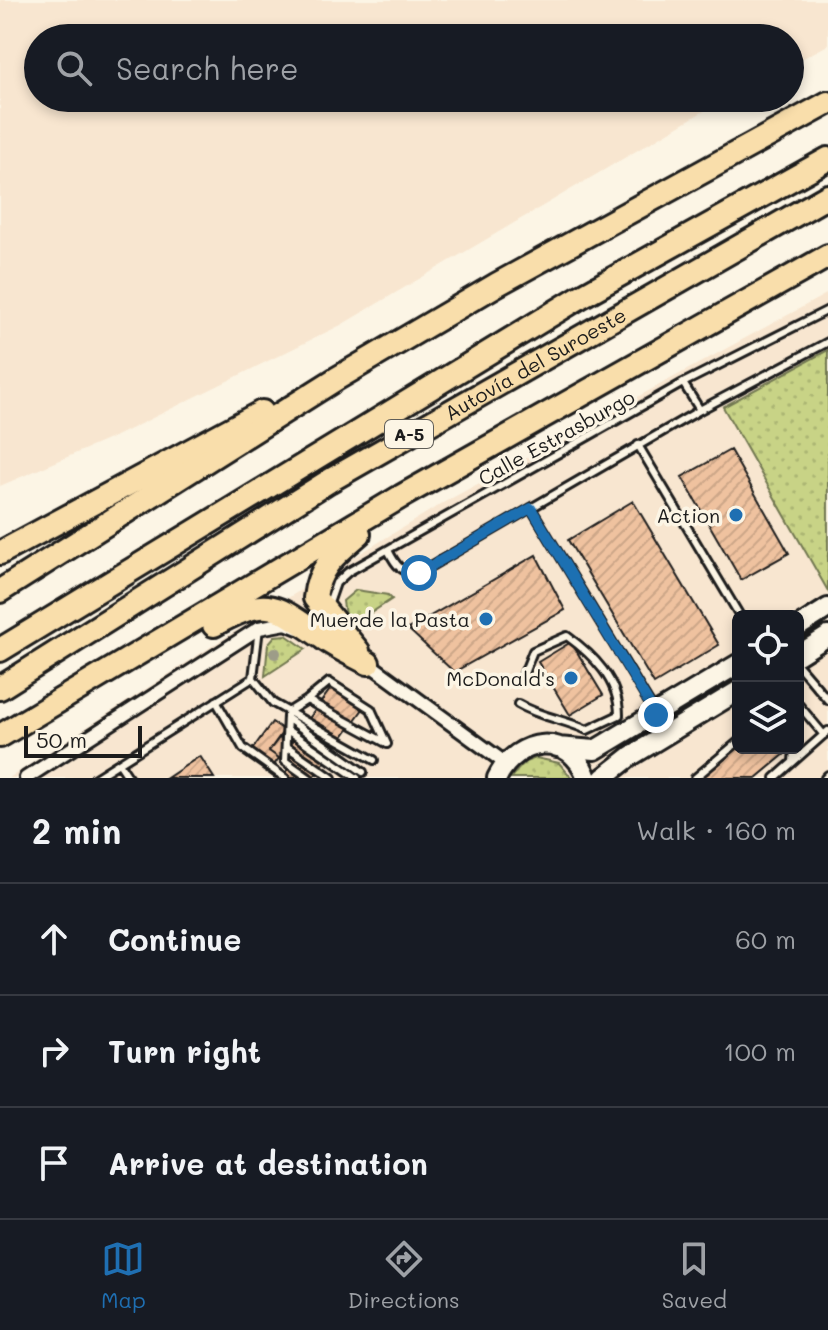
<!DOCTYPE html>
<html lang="en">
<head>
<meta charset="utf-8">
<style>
	:root { --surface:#171b24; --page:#242831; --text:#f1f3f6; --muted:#9ea1a6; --line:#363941; --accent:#1f6fb2 }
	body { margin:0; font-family:Mali,sans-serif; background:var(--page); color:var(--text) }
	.controls { position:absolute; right:24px; bottom:24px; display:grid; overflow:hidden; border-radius:12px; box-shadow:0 4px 12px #0003 }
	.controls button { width:72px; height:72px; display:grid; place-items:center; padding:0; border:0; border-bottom:2px solid var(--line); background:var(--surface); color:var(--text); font:40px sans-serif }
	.scale { position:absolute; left:24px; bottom:20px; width:118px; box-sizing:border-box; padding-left:8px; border:4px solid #1c1c1c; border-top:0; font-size:22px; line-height:28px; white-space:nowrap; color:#1c1c1c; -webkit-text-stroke:6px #fcf5e5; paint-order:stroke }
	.stop { position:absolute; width:24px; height:24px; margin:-18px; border:6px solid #1f6fb2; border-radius:50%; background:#fff }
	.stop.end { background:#1f6fb2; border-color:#fff; box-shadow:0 2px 8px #0008 }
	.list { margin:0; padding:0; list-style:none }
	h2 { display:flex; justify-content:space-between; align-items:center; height:104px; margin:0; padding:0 32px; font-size:34px }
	h2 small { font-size:26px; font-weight:400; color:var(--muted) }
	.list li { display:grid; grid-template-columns:52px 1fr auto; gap:24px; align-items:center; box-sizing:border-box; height:112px; padding:0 32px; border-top:2px solid var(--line) }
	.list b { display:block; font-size:30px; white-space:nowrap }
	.list em { font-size:26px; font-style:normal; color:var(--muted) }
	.icon { flex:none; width:44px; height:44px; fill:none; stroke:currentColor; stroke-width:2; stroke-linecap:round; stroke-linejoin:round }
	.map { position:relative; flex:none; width:828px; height:778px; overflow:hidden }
	.search { position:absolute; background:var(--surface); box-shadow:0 4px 12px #0003; left:24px; right:24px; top:24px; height:88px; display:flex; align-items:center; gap:20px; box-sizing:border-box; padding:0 28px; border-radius:44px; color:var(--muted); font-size:30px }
	.sheet { height:440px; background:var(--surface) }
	nav { display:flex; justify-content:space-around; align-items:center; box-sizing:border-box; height:112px; border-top:2px solid var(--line); background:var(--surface); font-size:22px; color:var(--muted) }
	nav a { display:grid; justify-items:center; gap:4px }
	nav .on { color:var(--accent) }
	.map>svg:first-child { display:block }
	.built { fill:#f8e6d0; fill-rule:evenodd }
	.grass { fill:url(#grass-dots); stroke:#727851; stroke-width:2 }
	.building { fill:url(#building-hatch); stroke:#1c1c1c; stroke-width:2 }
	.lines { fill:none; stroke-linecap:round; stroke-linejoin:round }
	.lane-casing { stroke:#1c1c1c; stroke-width:12 }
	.street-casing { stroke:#1c1c1c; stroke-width:18 }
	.secondary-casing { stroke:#1c1c1c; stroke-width:24 }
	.highway-casing { stroke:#1c1c1c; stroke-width:28 }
	.lane { stroke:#fcf5e5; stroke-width:6 }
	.street { stroke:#fcf5e5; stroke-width:12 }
	.secondary { stroke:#fcf5e5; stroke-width:18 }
	.highway { stroke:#f9deab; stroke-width:22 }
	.tree { fill:#9d9c88 }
	.route { stroke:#1f6fb2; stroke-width:10 }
	.poi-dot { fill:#1f6fb2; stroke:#fcf5e5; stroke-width:3 }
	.labels { text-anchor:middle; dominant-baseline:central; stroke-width:7; stroke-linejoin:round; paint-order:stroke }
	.shield { fill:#fcf5e5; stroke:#5f5d58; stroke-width:2 }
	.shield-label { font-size:18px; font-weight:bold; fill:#1c1c1c }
	.street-label { font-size:20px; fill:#1c1c1c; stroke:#fcf5e5 }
	.poi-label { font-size:20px; fill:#1c1c1c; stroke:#fcf5e5; text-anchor:end }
</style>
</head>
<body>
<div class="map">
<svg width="828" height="778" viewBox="0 0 828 778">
	<defs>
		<pattern id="grass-dots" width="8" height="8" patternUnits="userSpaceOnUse" patternTransform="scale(2)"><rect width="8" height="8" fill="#c8d386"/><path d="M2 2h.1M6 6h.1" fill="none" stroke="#abb573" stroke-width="1.8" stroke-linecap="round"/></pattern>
		<pattern id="building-hatch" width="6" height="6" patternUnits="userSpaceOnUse" patternTransform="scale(2)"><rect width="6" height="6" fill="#efc29f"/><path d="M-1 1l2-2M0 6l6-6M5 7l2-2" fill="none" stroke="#cca688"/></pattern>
	</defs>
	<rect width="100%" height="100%" fill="#fcf5e5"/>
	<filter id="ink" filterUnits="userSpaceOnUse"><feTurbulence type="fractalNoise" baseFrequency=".0125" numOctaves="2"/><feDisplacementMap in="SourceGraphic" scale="16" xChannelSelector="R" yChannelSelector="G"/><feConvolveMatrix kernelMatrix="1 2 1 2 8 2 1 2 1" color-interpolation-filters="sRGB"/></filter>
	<g filter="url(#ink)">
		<path class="built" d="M 0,0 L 828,0 L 828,45 L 790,65 L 790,38 L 38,38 L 38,98 L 726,98 L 341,325 L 116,436 L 0,486 Z
			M 828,293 L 828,778 L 9,778 L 252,620 L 441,504 ZM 738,616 L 798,616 L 798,748 L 738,748 Z"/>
		<path class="grass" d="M 828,350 L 828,591 L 723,407 Z
			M 356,590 L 388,595 L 392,599 L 354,624 L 345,616 L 343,601 Z
			M 286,635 L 306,649 L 265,676 L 268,644 L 275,636 Z
			M 536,758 L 559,763 L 572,778 L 510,778 L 525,762 Z"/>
		<path class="building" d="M 730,450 L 789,553 L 741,580 L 682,477 Z
			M 633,501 L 719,645 L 654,684 L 568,540 Z
			M 536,555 L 565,610 L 454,672 L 408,629 Z
			M 571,642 L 603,695 L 570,715 L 538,662 Z
			M 332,687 L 363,709 L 313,778 L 291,778 L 285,774 L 290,766 L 269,751 L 279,738 L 289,746 Z
			M 272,722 L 284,730 L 269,751 L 279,758 L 274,765 L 252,750 Z
			M 738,747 L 738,748 L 791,749 L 756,778 L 701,778 Z
			M 250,748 L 291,778 L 275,778 L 244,756 Z
			M 200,756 L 214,778 L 167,778 Z"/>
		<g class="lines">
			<g class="lane-casing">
				<path id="lane" d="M 683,383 L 700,410
					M 638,445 L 740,616
					M 531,508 L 654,711
					M 388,550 C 396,566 401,573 419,573 L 700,410 L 828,342
					M 328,606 L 336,583 L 348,572 L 683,383 L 828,310
					M 798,665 L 828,700
					M 253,678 L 273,703 L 374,760
					M 307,700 L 329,682 L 371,709 L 387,744
					M 216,701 L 243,748 L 285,778
					M 518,704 C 540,717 563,719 587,730 L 619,715 C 619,680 593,655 567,636 L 533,651 L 523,676
					M 798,704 L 824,735
					M 288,712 L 307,700 L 386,743
					M 287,716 L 285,761 L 309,778
					M 287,718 L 363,772
					M 287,730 L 357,778
					M 286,746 L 332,778
					M 793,762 L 794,748
					M 119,763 L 129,778
					M 95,778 L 253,678 L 259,628
					M 695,778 L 738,742
					M 775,778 L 828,731
					M 825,778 L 828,775"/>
			</g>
			<g class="street-casing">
				<path id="street" d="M 368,663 L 505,763
					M 26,778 L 259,628 L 286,623 L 298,628"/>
			</g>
			<g class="secondary-casing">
				<path id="secondary" d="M 798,627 L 828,608
					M 798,655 L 828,636
					M 557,747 L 595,750 L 738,664
					M 497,778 C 517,737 570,730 587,778
					M 603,778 L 631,756 L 738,691"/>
			</g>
			<g class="highway-casing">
				<g id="highway">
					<path d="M 0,553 L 262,412"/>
					<path d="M 0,591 L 336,379 L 496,285 L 828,103"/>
					<path d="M 214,625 C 270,593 277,607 323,638 C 337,648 353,655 368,663"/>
					<path d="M 0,650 L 580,297 L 828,159"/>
					<path d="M 358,651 L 315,598 C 318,567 336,554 359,534"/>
					<path id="s1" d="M 0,688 L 329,481 L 828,196"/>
					<path d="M 0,736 L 402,496 L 828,256"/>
				</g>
			</g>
			<use href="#lane" class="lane"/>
			<use href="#street" class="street"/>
			<use href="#secondary" class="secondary"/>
			<use href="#highway" class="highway"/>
		</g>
		<circle class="tree" cx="275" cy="653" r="6"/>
	</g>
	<g class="lines" filter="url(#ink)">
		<path class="route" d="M 419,573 L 531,508 L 656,715"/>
	</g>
	<g class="poi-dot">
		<circle cx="736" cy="515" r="8"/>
		<circle cx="486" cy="619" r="8"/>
		<circle cx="571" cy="678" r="8"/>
	</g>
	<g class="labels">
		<rect class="shield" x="385" y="420" width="48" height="28" rx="6"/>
		<g class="shield-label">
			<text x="409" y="434">A-5</text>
		</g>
		<g class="street-label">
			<text stroke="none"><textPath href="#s1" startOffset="626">Autovía del Suroeste</textPath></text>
			<text transform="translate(556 437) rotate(-29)">Calle Estrasburgo</text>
		</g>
		<g class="poi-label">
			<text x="720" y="515">Action</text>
			<text x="470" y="619">Muerde la Pasta</text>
			<text x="555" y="678">McDonald's</text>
		</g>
	</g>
</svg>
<div class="controls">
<button><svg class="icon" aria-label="locate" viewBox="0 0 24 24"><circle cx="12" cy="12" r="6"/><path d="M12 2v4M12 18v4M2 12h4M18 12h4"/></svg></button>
<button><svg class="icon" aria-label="layers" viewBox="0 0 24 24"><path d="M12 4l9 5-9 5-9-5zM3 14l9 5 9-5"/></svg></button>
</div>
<div class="scale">50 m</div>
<div class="stop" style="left:419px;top:573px"></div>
<div class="stop end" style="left:656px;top:715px"></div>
<div class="search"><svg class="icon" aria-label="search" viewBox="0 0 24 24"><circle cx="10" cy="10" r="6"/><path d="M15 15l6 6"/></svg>Search here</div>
</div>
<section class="sheet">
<h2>2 min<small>Walk · 160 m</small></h2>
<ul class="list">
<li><svg class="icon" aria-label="ahead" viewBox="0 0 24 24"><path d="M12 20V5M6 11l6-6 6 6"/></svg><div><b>Continue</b></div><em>60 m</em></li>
<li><svg class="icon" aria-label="right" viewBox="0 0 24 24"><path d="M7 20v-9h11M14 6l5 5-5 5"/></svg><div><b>Turn right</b></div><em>100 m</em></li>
<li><svg class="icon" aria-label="arrive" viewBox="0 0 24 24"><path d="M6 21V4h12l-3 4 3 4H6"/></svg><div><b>Arrive at destination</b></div></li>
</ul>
</section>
<nav>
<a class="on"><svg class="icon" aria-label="map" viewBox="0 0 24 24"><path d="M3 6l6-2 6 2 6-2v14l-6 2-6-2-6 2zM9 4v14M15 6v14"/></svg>Map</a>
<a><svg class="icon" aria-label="directions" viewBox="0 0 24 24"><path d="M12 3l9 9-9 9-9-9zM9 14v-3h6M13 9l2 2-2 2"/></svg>Directions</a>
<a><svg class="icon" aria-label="saved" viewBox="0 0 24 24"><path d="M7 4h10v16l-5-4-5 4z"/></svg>Saved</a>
</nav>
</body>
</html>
